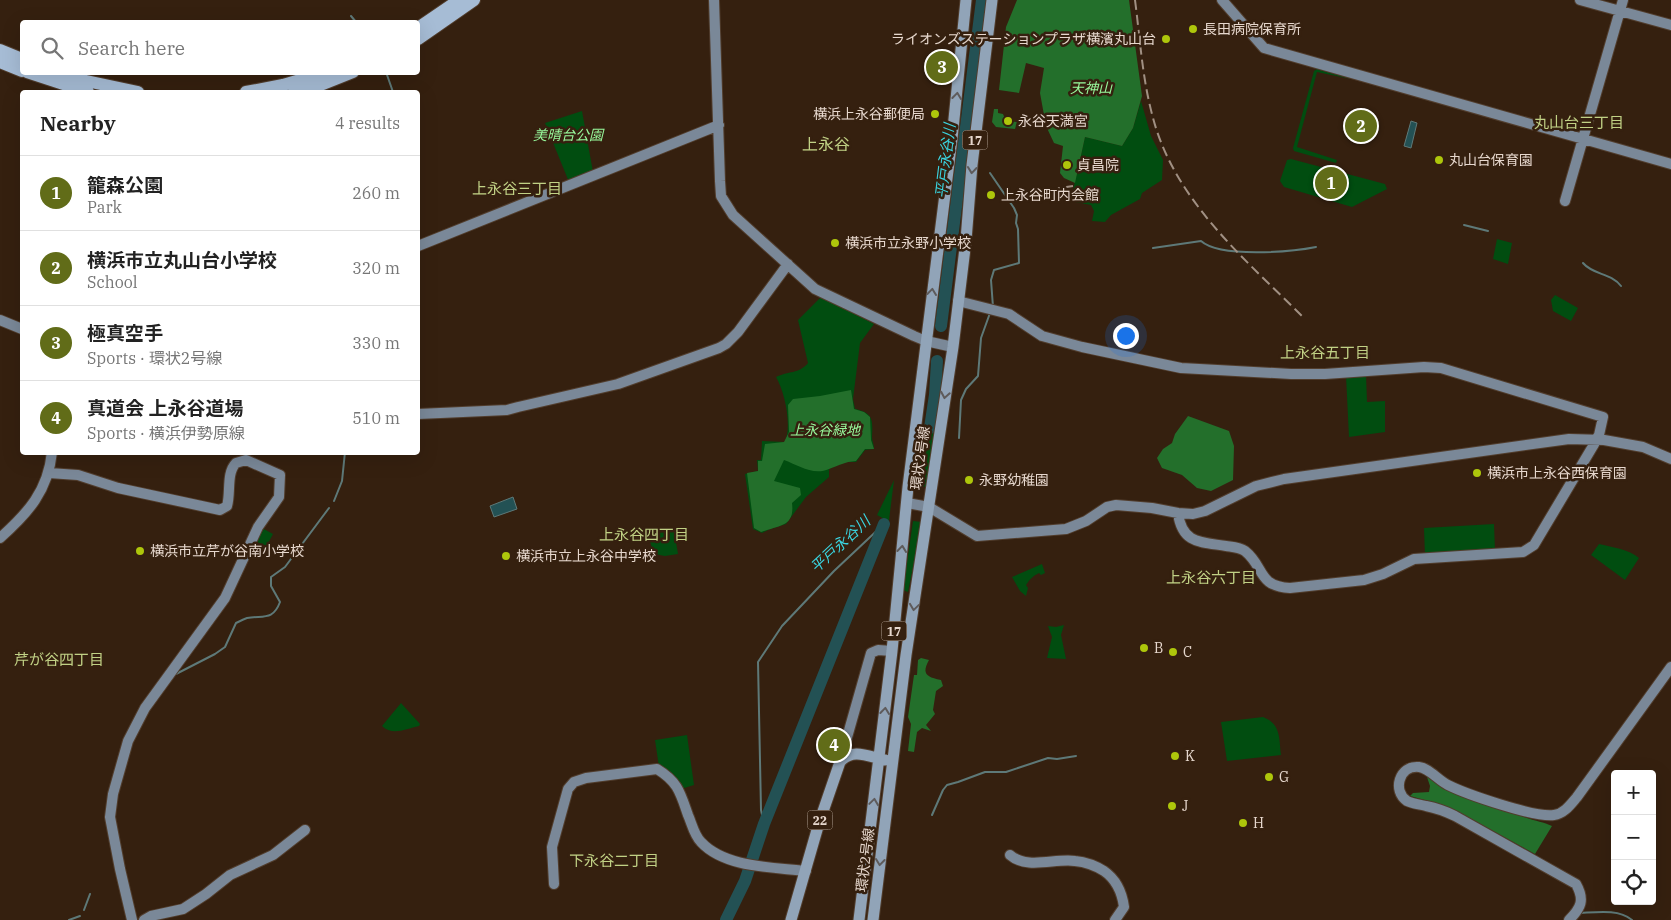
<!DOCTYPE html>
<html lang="en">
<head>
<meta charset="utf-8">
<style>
	:root { --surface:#fff; --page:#f2f2f2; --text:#222; --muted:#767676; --line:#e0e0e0; --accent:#616c18 }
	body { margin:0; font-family:"IBM Plex Serif","Noto Sans JP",serif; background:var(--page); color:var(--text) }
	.controls { position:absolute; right:15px; bottom:15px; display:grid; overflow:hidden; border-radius:5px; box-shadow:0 5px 20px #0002 }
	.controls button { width:45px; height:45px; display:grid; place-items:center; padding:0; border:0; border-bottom:1px solid var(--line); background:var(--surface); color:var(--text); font:25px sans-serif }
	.you { position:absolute; left:1125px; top:335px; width:18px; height:18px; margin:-12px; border:4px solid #fff; border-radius:50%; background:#1a73e8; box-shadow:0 0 0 8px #1a73e833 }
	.badge { display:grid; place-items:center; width:32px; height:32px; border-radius:50%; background:var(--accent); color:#fff; font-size:16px; font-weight:700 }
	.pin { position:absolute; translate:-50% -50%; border:2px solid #fff; box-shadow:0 1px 5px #0006 }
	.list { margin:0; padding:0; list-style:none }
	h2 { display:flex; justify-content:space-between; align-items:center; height:65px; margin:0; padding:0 20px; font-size:21px }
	h2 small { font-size:16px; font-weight:400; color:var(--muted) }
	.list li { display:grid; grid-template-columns:32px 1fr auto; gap:15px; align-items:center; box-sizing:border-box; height:75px; padding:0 20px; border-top:1px solid var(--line) }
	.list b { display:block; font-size:19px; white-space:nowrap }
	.list p { margin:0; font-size:16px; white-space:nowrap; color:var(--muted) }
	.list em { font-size:16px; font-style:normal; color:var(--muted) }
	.icon { flex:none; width:28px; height:28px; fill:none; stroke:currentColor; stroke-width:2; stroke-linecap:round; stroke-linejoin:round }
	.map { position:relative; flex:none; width:1671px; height:920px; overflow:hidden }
	.search { position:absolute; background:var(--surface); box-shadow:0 5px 20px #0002; left:20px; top:20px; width:400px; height:55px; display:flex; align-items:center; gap:12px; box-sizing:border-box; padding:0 18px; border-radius:5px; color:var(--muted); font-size:19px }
	.panel { position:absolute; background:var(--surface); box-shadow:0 5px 20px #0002; left:20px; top:90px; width:400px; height:365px; border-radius:5px }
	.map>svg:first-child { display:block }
	.green { fill:#014d10 }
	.forest { fill:#236f2b }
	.water { fill:#235154; stroke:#5e7978 }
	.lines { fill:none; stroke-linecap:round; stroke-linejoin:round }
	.stream { stroke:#5e7978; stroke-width:2 }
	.river { stroke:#235154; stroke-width:12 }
	.secondary-casing { stroke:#513d2d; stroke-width:12 }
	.primary-casing { stroke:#513d2d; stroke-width:13 }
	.highway-casing { stroke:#513d2d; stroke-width:14 }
	.secondary { stroke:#7a8898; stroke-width:10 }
	.primary { stroke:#91a4b8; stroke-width:11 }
	.highway { stroke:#a6bcd5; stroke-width:12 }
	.rail { stroke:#a19083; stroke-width:2; stroke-dasharray:10 5; stroke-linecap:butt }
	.oneway { stroke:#5e5b5b }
	.poi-dot { fill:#aec60b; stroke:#35200f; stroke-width:2 }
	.labels { text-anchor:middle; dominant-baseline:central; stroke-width:5; stroke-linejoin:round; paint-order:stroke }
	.shield { fill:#35200f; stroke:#b1a094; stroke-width:1 }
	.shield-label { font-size:12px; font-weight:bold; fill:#e6d7cd }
	.poi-label { font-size:14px; fill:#e6d7cd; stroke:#35200f; text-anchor:start }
	.park-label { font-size:14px; font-style:italic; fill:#98f99c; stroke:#35200f }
	.street-label { font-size:14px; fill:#e6d7cd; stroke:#35200f }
	.neighbourhood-label { font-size:15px; fill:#c1d185; stroke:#35200f }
	.water-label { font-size:15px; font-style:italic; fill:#3ad5e1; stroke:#35200f }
	.quarter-label { font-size:16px; fill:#c1d185; stroke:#35200f }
</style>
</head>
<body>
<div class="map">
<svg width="1671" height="920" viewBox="0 0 1671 920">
	<rect width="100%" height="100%" fill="#35200f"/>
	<path class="green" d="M 1317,69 L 1351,79 L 1317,72 L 1297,147 L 1337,160 L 1336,163 L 1294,151 L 1293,148 L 1314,71 Z
		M 1141,101 L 1151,136 L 1163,160 L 1162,180 L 1142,193 L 1140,199 L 1111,215 L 1105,222 L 1092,221 L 1094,211 L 1091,205 L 1075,202 L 1072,195 L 1085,137 L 1122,146 L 1133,128 Z
		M 582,111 L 593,172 L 569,182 L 545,123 Z
		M 1291,159 L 1385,184 L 1387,189 L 1352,207 L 1284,187 L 1280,181 L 1287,160 Z
		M 1497,239 L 1512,243 L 1508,264 L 1493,259 Z
		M 1555,295 L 1578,308 L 1571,321 L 1553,311 L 1551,300 Z
		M 821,297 L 874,324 L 860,343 L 853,399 L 855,409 C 873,413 873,419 872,437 C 872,441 874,444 874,449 L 865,450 L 856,462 L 844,462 L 829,469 L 829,477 L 806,497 L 786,524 L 770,529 L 762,533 L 753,529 L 745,474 L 758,471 L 757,460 L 761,460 L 762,441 L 785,442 C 792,426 785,392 776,377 C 788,371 799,374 808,363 L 798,320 Z
		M 1366,375 L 1367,402 L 1385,401 L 1385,432 L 1349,437 L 1346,376 Z
		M 920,428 L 934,429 L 927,487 L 913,485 Z
		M 894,480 L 889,520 L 888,521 L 877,515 Z
		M 913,521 L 922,522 L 908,592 L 903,590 Z
		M 1494,524 L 1495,551 L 1425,556 L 1424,528 Z
		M 260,527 L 273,534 L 266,547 L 254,540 Z
		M 674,530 L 678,554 L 665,556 L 654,554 L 648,535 Z
		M 1599,544 C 1611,547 1629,549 1639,558 L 1625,580 L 1591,555 Z
		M 1042,564 L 1045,573 L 1041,575 L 1039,573 C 1033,576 1030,579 1026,585 L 1028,588 L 1026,596 L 1020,591 L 1012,577 Z
		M 1064,625 L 1061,635 L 1066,659 L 1047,658 L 1052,637 L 1048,626 L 1056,627 Z
		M 401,703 L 420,724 L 419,726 C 406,729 392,736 382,726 Z
		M 1263,717 C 1281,724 1279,738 1281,755 L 1227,761 L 1221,722 Z
		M 687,735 L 694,785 L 681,789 L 659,767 L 655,740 Z"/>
	<path class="forest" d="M 1017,0 L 1129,0 L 1142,96 L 1133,128 L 1122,146 L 1085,137 L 1075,183 L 1064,178 L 1060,173 L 1063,146 L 1054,143 L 1046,126 L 1040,93 L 1044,68 L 1026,63 L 1019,93 L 999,90 L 1006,27 Z
		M 994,109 L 998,109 L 998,113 L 1003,114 L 1006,121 L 1017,122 L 1015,129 L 996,127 L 992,122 Z
		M 851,390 L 854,409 L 864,412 L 870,417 L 871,440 L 874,449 L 865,449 L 856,461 C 844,462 840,465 829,469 C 813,476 798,465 784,460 L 774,481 L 800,488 L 801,495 L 792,503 C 795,527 779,525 761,532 L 754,528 L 747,473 L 758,471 L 758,461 L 762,461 L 765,444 L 784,442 L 789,432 L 788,405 L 793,399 L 820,396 Z
		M 1188,416 L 1229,431 L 1234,446 L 1233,480 L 1211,491 L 1197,488 L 1182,475 L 1162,468 L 1157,458 L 1163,449 L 1172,443 L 1175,434 Z
		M 921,658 L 929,660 C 922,673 925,677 941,680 L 943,686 L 936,691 L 933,710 L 935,714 L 926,725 L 931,731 L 922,728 L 917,732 L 914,752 L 908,751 L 911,724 L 908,717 L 914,675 L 917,675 L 918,660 Z
		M 1427,777 C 1456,796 1494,806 1527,818 C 1535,821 1544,822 1552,826 L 1535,854 L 1473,820 L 1443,805 L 1410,796 L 1413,793 L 1429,792 L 1430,786 Z"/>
	<path class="water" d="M 1411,121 L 1417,123 L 1411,148 L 1404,146 Z
		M 513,497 L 517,509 L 494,517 L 490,506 Z"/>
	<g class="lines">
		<path class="stream" d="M 351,16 L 356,22
			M 386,72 L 393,92
			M 990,173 L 1014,208 L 1017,215 L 1016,223 L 1018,229 L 1019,263 L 994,270 L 991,280 L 993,307
			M 1464,225 L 1488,231
			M 1153,248 L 1201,241 C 1220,258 1291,252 1316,247
			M 1583,263 C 1593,275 1611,273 1621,286
			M 959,438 L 961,400 L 966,389 L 978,376 L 981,338 L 990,313
			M 334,501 L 342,481 L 345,452
			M 176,674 L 215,654 L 225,647 L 236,623 C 240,621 244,619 247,618 C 263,615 273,621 280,602 L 271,586 L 271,577 L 285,567 L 329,508
			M 932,815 L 943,790 L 947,785 L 958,782 L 985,772 L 1006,772 L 1048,758 L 1057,759 L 1076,756
			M 764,824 L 761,810 L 758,662 L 782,626 L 834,571 L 884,524
			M 84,910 L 90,894
			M 1581,913 C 1598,912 1619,909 1632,920
			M 69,920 L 80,916"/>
		<path class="river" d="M 941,326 L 982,0
			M 930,428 L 935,395 L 937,361
			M 726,920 L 745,881 L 764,824 L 884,524"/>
		<g class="secondary-casing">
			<path id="secondary" d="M 714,0 L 720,181 L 721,196 L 733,215 L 815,289 L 914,336 L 926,341 L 953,347
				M 1222,0 L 1264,48 L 1671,164
				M 1580,0 L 1671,25
				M 1565,201 L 1623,0
				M 418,246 L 719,125
				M 958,301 L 1009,314 L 1042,336 L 1082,347 L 1181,368 L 1291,374 L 1325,374 L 1424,367 L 1441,368 L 1603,417 L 1599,435 L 1593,446 L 1534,545 L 1523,552 L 1414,559 L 1383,574 L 1364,580 L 1290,588 C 1257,586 1265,567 1245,551 C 1239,547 1233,547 1226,546 C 1201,542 1182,544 1178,513
				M 0,320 L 22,329
				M 418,414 L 507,410 L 518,407 L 618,384 L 719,348 L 726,344 L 738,332 L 788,264
				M 49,473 L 78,475 L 118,488 L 220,510 L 227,506 C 231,493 226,473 236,463 L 246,460 L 280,475 L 279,497 L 258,527 L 225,598 L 145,708 L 128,741 L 113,794 L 110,817 L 120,869 L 132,920
				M 907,503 L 929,507 L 977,536 L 1066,529 L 1086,521 L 1107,507 L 1116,505 L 1152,508 L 1178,513 L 1193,514 L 1205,511 L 1256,486 L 1284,479 L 1569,439 L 1604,440 L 1643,447 L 1671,459
				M 0,538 C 28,513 48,491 52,452
				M 840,762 L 871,653 L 878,650 L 892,651
				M 1010,855 C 1027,870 1055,858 1075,861 C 1085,862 1096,866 1104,871 C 1117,880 1122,892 1124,907 L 1115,920
				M 554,884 L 552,847 L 568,789 L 574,782 L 586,778 L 657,769 C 678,782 680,792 688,815 C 692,824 694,835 701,842 C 725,868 773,867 806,871
				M 144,920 L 151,916 L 183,909 L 206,894 L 230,875 L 273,855 L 305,830
				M 1569,920 C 1581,908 1585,900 1576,884 L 1455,816 C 1445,811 1436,808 1426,806 C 1419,804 1413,804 1407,801 C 1392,791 1399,765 1419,767 C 1429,768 1438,780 1448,785 C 1466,794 1535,818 1554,815 C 1564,814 1571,804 1577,797 L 1671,667"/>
		</g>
		<g class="primary-casing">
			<path id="primary" d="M 791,920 L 819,823 L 840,762 C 853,747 869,757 885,760
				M 859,920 L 892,651 L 908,487 L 952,139 L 966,0
				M 873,920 L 906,655 L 953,347 L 966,240 L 972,165 L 992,0"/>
		</g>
		<g class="highway-casing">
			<path id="highway" d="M 418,28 L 459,0
				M 418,39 L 474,0
				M 0,50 L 22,59
				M 0,62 L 22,71
				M 27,72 L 88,92
				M 57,72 L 77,79 L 138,92
				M 246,92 L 283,85 L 327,72
				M 294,92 L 323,84 L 353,72"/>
		</g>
		<use href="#secondary" class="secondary"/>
		<use href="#primary" class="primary"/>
		<use href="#highway" class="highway"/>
		<path class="rail" d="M 1135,0 C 1140,38 1142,76 1152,114 C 1173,200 1245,259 1305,319
			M 1052,194 L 1059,188 L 1073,186"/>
	</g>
	<defs><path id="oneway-chevron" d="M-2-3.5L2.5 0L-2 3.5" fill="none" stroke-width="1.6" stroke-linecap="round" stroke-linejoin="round" transform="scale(1.25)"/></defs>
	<g class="oneway">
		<use href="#oneway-chevron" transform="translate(957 96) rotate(-83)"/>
		<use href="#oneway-chevron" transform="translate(972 170) rotate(96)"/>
		<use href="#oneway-chevron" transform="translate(932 292) rotate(-83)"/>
		<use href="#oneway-chevron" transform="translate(945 395) rotate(100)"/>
		<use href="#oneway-chevron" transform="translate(902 549) rotate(-84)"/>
		<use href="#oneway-chevron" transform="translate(914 607) rotate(98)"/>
		<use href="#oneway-chevron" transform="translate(885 711) rotate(-83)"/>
		<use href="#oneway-chevron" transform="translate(874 802) rotate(-82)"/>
		<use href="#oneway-chevron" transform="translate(880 862) rotate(97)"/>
	</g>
	<g class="poi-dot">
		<circle cx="1193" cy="29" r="5"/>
		<circle cx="1166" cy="39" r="5"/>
		<circle cx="935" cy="114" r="5"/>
		<circle cx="1008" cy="121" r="5"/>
		<circle cx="1439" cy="160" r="5"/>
		<circle cx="1067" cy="165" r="5"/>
		<circle cx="991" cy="195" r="5"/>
		<circle cx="835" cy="243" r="5"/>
		<circle cx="1477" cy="473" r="5"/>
		<circle cx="969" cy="480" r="5"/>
		<circle cx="140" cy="551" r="5"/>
		<circle cx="506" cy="556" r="5"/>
		<circle cx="1144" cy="648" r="5"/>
		<circle cx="1173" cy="652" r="5"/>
		<circle cx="1175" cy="756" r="5"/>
		<circle cx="1269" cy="777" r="5"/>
		<circle cx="1172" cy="806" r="5"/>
		<circle cx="1243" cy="823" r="5"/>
	</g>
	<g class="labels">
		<g class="shield">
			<rect x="962.5" y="130.5" width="25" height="19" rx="4"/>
			<rect x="881.5" y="621.5" width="25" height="19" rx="4"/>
			<rect x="807.5" y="810.5" width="25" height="19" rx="4"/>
		</g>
		<g class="shield-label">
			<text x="975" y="140">17</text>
			<text x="894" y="631">17</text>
			<text x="820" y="820">22</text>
		</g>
		<g class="poi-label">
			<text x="1203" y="29">長田病院保育所</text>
			<text x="1156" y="39" text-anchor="end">ライオンズステーションプラザ横濱丸山台</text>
			<text x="925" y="114" text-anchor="end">横浜上永谷郵便局</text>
			<text x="1018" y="121">永谷天満宮</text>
			<text x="1449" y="160">丸山台保育園</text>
			<text x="1077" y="165">貞昌院</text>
			<text x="1001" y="195">上永谷町内会館</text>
			<text x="845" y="243">横浜市立永野小学校</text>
			<text x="1487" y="473">横浜市上永谷西保育園</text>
			<text x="979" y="480">永野幼稚園</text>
			<text x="150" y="551">横浜市立芹が谷南小学校</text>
			<text x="516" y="556">横浜市立上永谷中学校</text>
			<text x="1154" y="648">B</text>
			<text x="1183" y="652">C</text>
			<text x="1185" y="756">K</text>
			<text x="1279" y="777">G</text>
			<text x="1182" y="806">J</text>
			<text x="1253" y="823">H</text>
		</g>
		<g class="park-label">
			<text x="1091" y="88">天神山</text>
			<text x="568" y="135">美晴台公園</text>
			<text x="825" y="430">上永谷緑地</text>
		</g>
		<g class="street-label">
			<text transform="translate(920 458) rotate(-82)">環状2号線</text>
			<text transform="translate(865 860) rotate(-83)">環状2号線</text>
		</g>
		<g class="neighbourhood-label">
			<text x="1579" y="122">丸山台三丁目</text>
			<text x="517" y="188">上永谷三丁目</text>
			<text x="1325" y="352">上永谷五丁目</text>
			<text x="644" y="534">上永谷四丁目</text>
			<text x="1211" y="577">上永谷六丁目</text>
			<text x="59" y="659">芹が谷四丁目</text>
			<text x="614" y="860">下永谷二丁目</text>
		</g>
		<g class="water-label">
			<text transform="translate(945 161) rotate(-83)">平戸永谷川</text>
			<text transform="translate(840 544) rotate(-43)">平戸永谷川</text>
		</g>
		<g class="quarter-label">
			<text x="826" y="144">上永谷</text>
		</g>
	</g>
</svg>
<div class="controls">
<button>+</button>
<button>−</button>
<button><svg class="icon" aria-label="locate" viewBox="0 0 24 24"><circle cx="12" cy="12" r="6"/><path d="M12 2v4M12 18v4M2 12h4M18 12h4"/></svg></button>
</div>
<div class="you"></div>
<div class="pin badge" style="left:1331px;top:183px">1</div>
<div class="pin badge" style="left:1361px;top:126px">2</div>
<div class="pin badge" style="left:942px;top:67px">3</div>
<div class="pin badge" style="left:834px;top:745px">4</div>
<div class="search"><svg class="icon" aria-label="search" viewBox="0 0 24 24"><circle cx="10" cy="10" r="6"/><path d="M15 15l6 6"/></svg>Search here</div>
<section class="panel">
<h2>Nearby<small>4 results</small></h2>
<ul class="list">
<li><span class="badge">1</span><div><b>籠森公園</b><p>Park</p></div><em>260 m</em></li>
<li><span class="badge">2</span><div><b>横浜市立丸山台小学校</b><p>School</p></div><em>320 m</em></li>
<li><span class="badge">3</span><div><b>極真空手</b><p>Sports · 環状2号線</p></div><em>330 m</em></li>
<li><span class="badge">4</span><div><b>真道会 上永谷道場</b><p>Sports · 横浜伊勢原線</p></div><em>510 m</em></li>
</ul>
</section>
</div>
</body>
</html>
